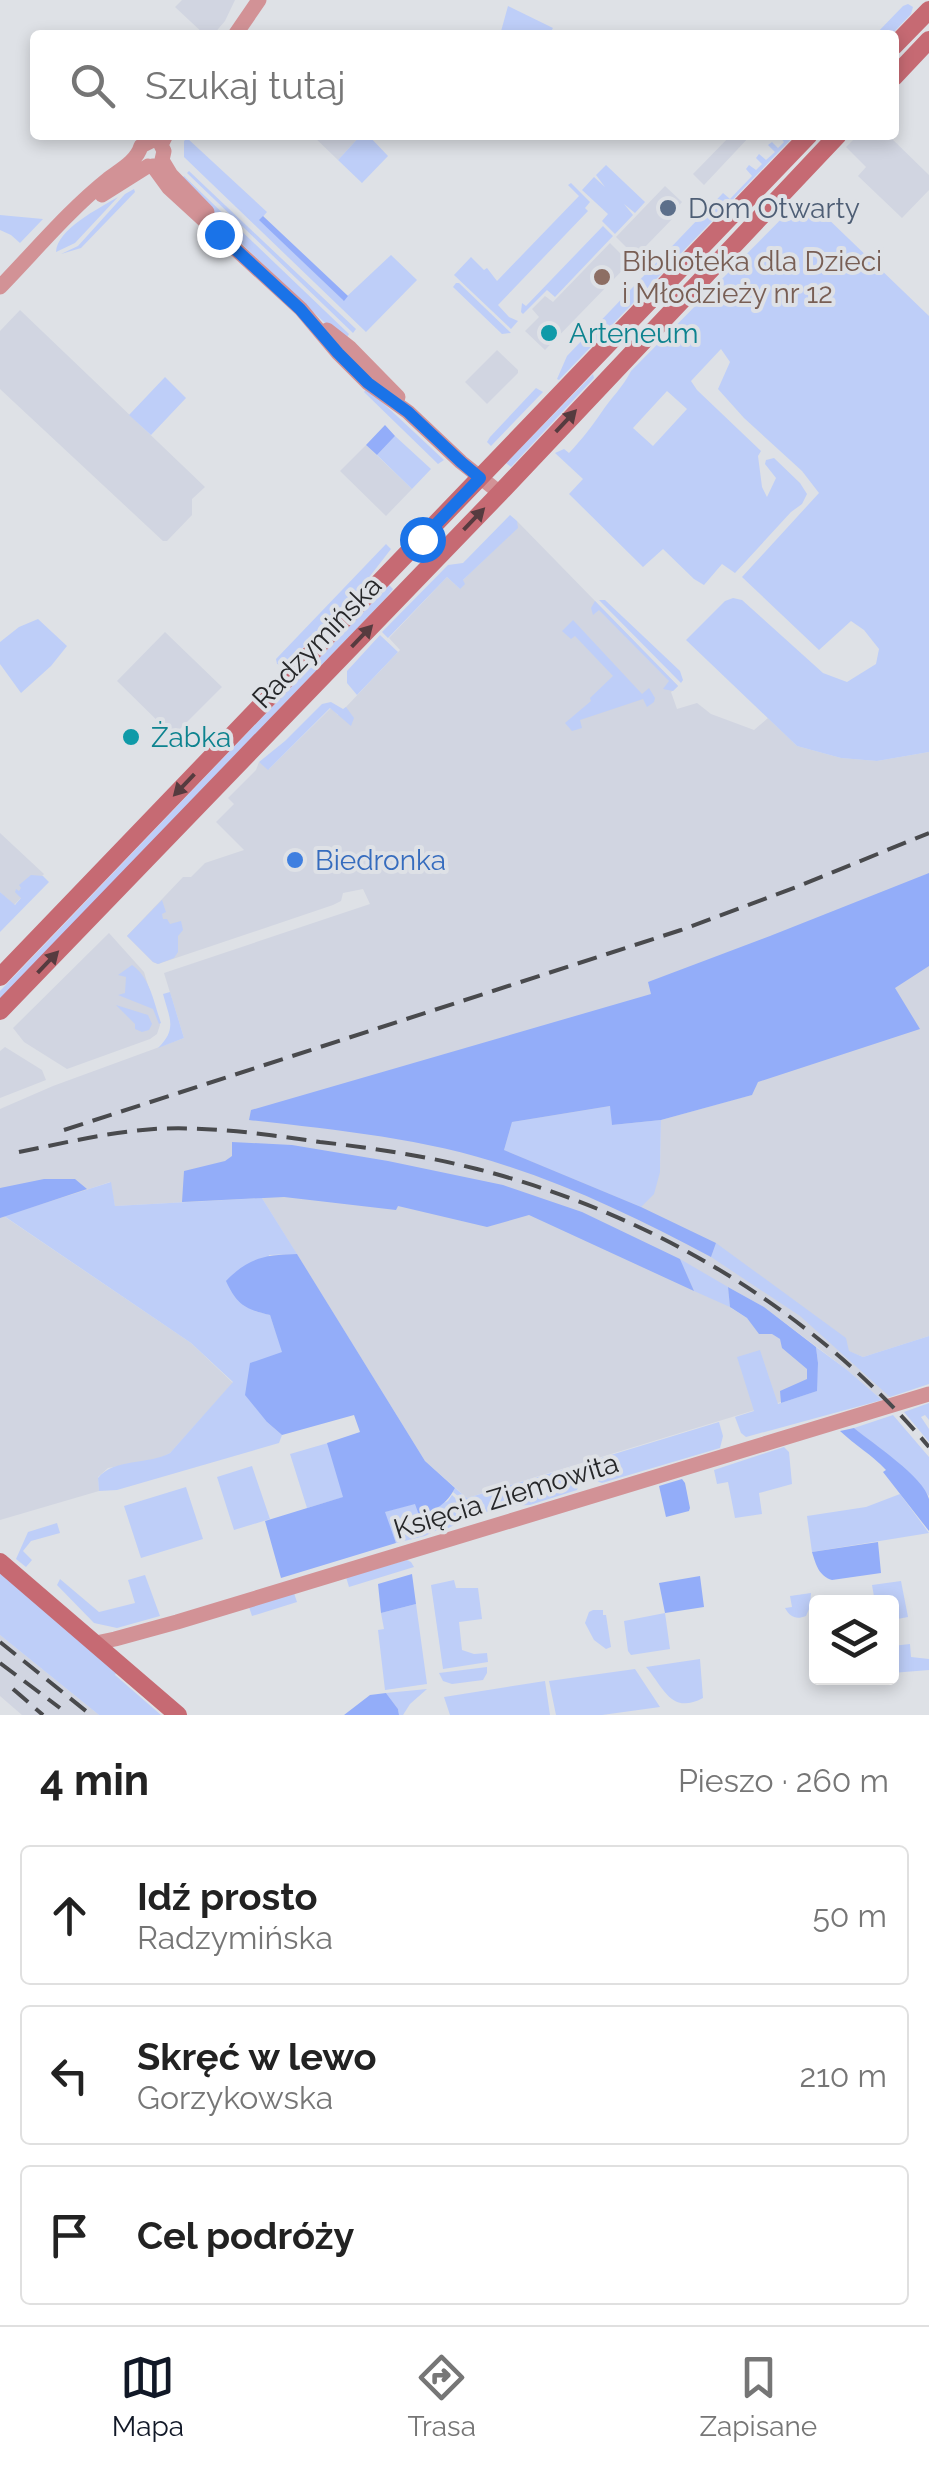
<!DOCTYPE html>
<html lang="pl">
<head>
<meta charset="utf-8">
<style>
	:root { --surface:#fff; --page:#f2f2f2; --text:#222; --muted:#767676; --line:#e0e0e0; --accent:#111827 }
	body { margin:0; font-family:Raleway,sans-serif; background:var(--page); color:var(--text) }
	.controls { position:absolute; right:30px; bottom:30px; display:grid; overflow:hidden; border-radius:10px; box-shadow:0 5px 15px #0003 }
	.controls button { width:90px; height:90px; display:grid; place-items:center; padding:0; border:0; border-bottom:2px solid var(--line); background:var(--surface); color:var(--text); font:50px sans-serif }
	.stop { position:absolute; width:30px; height:30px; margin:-22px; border:8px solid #1a73e8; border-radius:50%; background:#fff }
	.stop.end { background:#1a73e8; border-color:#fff; box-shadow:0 2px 10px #0008 }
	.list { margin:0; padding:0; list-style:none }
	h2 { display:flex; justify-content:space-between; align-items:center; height:130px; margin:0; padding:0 40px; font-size:42px }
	h2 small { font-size:32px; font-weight:400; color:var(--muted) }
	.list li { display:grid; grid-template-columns:65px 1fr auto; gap:30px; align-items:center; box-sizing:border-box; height:140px; margin:0 20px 20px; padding:0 20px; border:2px solid var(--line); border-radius:10px }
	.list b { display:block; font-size:38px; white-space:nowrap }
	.list p { margin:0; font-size:32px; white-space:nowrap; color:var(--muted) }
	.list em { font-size:32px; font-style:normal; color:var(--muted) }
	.icon { flex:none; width:55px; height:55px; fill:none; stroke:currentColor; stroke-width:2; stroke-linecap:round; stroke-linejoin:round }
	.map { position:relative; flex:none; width:929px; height:1715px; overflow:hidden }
	.search { position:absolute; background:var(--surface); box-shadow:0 5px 15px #0003; left:30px; right:30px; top:30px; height:110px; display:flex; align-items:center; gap:25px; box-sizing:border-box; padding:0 35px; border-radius:10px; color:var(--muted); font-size:38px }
	.sheet { height:610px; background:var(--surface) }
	nav { display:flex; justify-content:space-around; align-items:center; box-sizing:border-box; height:140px; border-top:2px solid var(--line); background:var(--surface); font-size:28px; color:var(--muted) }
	nav a { display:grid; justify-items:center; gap:5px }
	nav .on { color:var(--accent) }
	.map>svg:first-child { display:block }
	.built { fill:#d1d5e1; fill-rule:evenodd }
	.green { fill:#becef8; fill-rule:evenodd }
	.forest { fill:#93adf9 }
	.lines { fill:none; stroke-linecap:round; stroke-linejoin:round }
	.tertiary { stroke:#d29296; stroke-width:15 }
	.secondary { stroke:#c66a73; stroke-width:18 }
	.rail { stroke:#494a4d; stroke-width:4; stroke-dasharray:20 10; stroke-linecap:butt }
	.oneway { fill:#563b3f }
	.route { stroke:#1a73e8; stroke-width:12 }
	.service-dot { fill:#5c6f8a; stroke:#dee1e6; stroke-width:4 }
	.education-dot { fill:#8d6e63; stroke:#dee1e6; stroke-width:4 }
	.culture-dot { fill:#0f9aa8; stroke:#dee1e6; stroke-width:4 }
	.shop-dot { fill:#3f7fe0; stroke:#dee1e6; stroke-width:4 }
	.labels { text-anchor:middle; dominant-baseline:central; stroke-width:8; stroke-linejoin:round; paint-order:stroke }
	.service-label { font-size:28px; fill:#4e5e75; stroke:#dee1e6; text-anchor:start }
	.education-label { font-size:28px; fill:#785e54; stroke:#dee1e6; text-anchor:start }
	.culture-label { font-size:28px; fill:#0d838f; stroke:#dee1e6; text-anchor:start }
	.street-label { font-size:28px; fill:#262729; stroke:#dee1e6 }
	.shop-label { font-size:28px; fill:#366cbe; stroke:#dee1e6; text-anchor:start }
</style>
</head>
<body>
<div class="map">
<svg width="929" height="1715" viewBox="0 0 929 1715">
	<rect width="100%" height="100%" fill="#dee1e6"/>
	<path class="built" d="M 182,0 L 235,0 L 225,21 L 213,35 L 205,35 L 175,7 Z
		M 312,135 L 361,135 L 338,160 Z
		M 731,135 L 751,135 L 704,185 L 693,174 Z
		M 858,135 L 888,135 L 929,175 L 929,190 L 902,218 L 858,176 L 866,167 L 846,147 Z
		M 665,186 L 682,202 L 674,211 L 677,214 L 545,350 L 525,331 L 539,317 L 532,309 L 545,296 L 553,302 L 610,243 L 626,259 L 632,253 L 616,237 Z
		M 20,310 L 205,487 L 192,499 L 192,515 L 167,541 L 163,541 L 0,389 L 0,331 Z
		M 497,350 L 518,370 L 518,373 L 487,404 L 465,382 Z
		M 366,445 L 412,489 L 386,516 L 340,471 Z
		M 517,521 L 678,686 L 671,692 L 677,709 L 697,703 L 711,714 L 754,730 L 768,718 L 797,746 L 841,758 L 877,761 L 929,752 L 929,1336 L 863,1357 L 853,1353 L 896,1394 L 882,1400 L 846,1369 L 764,1307 L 728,1287 L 731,1308 L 818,1363 L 817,1391 L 467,1498 L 425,1461 L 262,1198 L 115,1206 L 110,1182 L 5,1217 L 191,1343 L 233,1383 L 170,1453 L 158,1459 L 108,1468 L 98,1477 L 99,1491 L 0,1520 L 0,1109 L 53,1086 L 184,1038 L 164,973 L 370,904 L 363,889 L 343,893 L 341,901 L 333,905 L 158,964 L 153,962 L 127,936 L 183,877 L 191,877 L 205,863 L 244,850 L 216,822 L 234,804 L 228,798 L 256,770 L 259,762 L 269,769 L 331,708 L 338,715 L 346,707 L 400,650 L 389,638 L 447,577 L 460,589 L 462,581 L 517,528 ZM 751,1095 L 661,1120 L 660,1172 L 512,1122 Z
		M 165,632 L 222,687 L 173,736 L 117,681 Z
		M 0,833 L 44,874 L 14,905 L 0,892 Z
		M 109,933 L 144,972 L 160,1025 L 157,1034 L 150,1039 L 67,1069 L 24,1042 L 13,1028 Z
		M 5,1047 L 42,1070 L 46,1080 L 0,1098 L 0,1051 Z
		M 0,1635 L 99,1715 L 22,1715 L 0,1696 Z"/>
	<path class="green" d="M 908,4 L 913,7 L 911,14 L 891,35 L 875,35 L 903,6 Z
		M 508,6 L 553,28 L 549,35 L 500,35 Z
		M 361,135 L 368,135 L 388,156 L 362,183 L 338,160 Z
		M 778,135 L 787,138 L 790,135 L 795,135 L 559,380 L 557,379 L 567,356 L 723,193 L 730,199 L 752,176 L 746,169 L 749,165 L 756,170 L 762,164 L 756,158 L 759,154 L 766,160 L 775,152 L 768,145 L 772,142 L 778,148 L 784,142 Z
		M 187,138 L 267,212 L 260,220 L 343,300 L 391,255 L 417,280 L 366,332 L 184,157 L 184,141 Z
		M 606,165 L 645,202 L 635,213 L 624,204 L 633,215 L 615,234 L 602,221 L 608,214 L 582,190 L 594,177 L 605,187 L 596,175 Z
		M 189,171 L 356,329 L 353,333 L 187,173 Z
		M 184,176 L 349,334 L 346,339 L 325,323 L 241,243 L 181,179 Z
		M 571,183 L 590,202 L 585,208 L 588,211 L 498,305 L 509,317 L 518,321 L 511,329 L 454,275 L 471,257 L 484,270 L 487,268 L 497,281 L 579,196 L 568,185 Z
		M 134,189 L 135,192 L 81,248 L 61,254 L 78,246 L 125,194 Z
		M 118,197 L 75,243 L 56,252 C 57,229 98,209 118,197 Z
		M 799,201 L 817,217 L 822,213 L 929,316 L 929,752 L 877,761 L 841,758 L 797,746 L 686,640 L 725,601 L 733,598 L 742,600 L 823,673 L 847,682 L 876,664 L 879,649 L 864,630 L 851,621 L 819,650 L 742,577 L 819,493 L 802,471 L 744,418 L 718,389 L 730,362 L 721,349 L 691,381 L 697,390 L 761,451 L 758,456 L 762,487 L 767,497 L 776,478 L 765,464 L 766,460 L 774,458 L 800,483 L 807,494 L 802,504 L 791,512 L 735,573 L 722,564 L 704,585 L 694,579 L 663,549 L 643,567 L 569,494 L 583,479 L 555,453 L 564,449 L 569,453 C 582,439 590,429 601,413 C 611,398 623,387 631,371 ZM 667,391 L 687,409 L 653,446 L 633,428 Z
		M 0,215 L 43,219 L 20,243 L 11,235 L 0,230 Z
		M 603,226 L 613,236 L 555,297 L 547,290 L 523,314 L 521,312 L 522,303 L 526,306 Z
		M 456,283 L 459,283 L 511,333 L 502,334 L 453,287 Z
		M 593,374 L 594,378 L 511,467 L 506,463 Z
		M 165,377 L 186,398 L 151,435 L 129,415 Z
		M 367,388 L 444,460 L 438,464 L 364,392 Z
		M 536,388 L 543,392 L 491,446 L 487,442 L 490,437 Z
		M 395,436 L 431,469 L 412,489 L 377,455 Z
		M 510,515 L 517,521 L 518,528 L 463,580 L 465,584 L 460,589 L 447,577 L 388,638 L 382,632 L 448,565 L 463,563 Z
		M 386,544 L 391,549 L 367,580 L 297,654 L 282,665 L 277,664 L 276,659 Z
		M 389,585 L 393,589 L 385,599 L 0,1000 L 0,991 Z
		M 599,600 L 605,600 L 680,671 L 683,680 L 681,683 Z
		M 595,601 L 678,686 L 673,691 L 663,689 L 669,681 L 599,610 L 593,615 L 591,608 Z
		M 38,619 L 67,646 L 51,666 L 21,693 L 0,664 L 0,642 L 19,627 Z
		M 573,620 L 642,694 L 649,688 L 655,698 L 654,702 L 647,707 L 643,699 L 580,720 L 582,728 L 572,731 L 565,723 L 591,701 L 590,698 L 613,676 L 575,636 L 571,639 L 562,631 Z
		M 380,635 L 398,652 L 357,695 L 347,683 L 347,671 Z
		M 331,702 L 343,709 L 346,707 L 354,718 L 351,726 L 330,708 L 268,770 L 259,762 L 285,741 L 322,704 Z
		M 31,875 L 43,876 L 49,882 L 0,932 L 0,892 L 15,905 L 21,898 L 15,892 L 16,889 L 19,891 L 21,888 L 19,885 Z
		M 162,900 L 166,912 L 162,914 L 163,919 L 167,919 L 170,924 L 181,921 L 183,930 L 178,936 L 178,952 L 174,958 L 158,964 L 153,962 L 127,936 Z
		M 132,965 C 150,977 154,1003 161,1023 L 159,1024 L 153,1009 L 118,995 L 125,993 L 126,977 L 118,975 Z
		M 170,992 L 184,1038 L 158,1048 C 178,1029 169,1017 163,994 Z
		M 116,1005 L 148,1015 L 152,1024 L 149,1030 L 142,1032 L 135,1029 L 135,1024 Z
		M 611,1106 L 612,1125 L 661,1120 L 660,1172 L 654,1194 L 641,1207 L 504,1150 L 512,1122 Z
		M 111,1182 L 115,1206 L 262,1198 L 297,1254 L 269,1255 L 255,1311 L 270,1315 L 283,1352 L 267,1422 L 282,1435 L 279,1443 L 117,1490 L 99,1491 L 98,1478 C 114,1458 148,1465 170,1453 L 233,1382 L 191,1343 L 4,1216 Z
		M 716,1243 L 846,1338 L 849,1351 L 863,1357 L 929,1336 L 929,1384 L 890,1397 L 800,1316 L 711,1257 Z
		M 680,1259 L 728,1287 L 730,1307 L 694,1291 Z
		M 816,1347 L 846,1369 L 882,1400 L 746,1437 L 741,1433 L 735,1417 L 754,1411 L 737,1357 L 760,1350 L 778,1404 L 816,1391 L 818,1363 Z
		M 929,1403 L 929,1420 L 925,1415 L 921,1417 L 929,1429 L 929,1442 L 904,1412 Z
		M 893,1415 L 929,1457 L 929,1496 C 907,1469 881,1450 854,1428 Z
		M 719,1422 L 723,1436 L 720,1448 L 602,1483 L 596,1481 L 592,1476 L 588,1462 Z
		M 328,1443 L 344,1497 L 307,1508 L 290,1454 Z
		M 784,1447 L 789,1452 L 792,1484 L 759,1493 L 762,1514 L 735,1518 L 728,1482 L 717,1484 L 714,1470 Z
		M 252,1466 L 270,1519 L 234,1530 L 217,1477 Z
		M 575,1466 C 582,1474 582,1481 577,1490 L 530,1505 L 506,1506 L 486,1512 L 484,1504 L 471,1507 L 453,1492 L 455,1488 L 467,1498 Z
		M 186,1487 L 203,1539 L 141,1558 L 124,1506 Z
		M 900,1494 L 929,1533 L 812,1552 L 807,1516 L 866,1507 Z
		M 452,1495 L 473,1515 L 441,1532 L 437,1530 L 425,1536 L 396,1543 L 384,1512 L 416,1503 L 419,1515 L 448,1501 Z
		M 57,1523 L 60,1533 L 31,1541 L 23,1551 L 32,1560 L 26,1567 L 16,1559 L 28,1532 Z
		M 407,1560 L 411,1562 L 414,1567 L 349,1587 L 346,1577 Z
		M 0,1573 L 118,1670 L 115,1675 L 161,1715 L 99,1715 L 0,1635 Z
		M 145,1575 L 160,1616 L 117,1628 L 94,1623 L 57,1585 L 60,1579 L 99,1612 L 135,1603 L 128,1580 Z
		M 454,1580 L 456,1588 L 478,1588 L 482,1619 L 459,1622 L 462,1650 L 474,1654 L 487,1653 L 488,1662 L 443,1669 L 431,1585 Z
		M 901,1581 L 908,1617 L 892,1620 L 892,1602 L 875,1602 L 872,1585 Z
		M 294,1593 L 297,1602 L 252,1616 L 249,1607 Z
		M 811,1593 L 810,1607 L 806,1616 C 796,1620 790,1617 785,1608 L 792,1607 L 790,1596 Z
		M 416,1604 L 427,1684 L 385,1690 L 378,1630 L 384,1629 L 381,1613 Z
		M 593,1610 L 603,1610 L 603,1615 L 606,1615 L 611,1647 L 606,1649 L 594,1640 L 585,1623 L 589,1612 Z
		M 665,1613 L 670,1649 L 631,1655 L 628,1651 L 624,1621 Z
		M 910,1644 L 911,1657 L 929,1659 L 929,1670 L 892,1673 L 892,1646 Z
		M 700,1659 L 703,1698 C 671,1715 664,1688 646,1667 Z
		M 487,1667 L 487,1673 L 483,1680 L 452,1684 L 443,1681 L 439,1673 Z
		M 635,1669 L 660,1707 L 602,1715 L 556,1715 L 549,1681 Z
		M 545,1681 L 550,1715 L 450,1715 L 444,1697 Z
		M 427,1689 L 410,1704 L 403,1715 L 399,1715 L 398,1709 L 386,1693 Z"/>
	<path class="forest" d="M 263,216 L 348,296 L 344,301 L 259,220 Z
		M 385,425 L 395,436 L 377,455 L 366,445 Z
		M 929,873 L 929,966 L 895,988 L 920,1029 L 758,1082 L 752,1095 L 661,1120 L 612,1125 L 610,1106 L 512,1122 L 504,1150 L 641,1207 L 716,1243 L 711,1257 C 645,1222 578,1189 507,1166 C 424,1138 335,1130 249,1120 L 251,1110 L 651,994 L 648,982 L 770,936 Z
		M 232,1142 L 292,1145 L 388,1161 L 503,1185 L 582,1212 L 680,1259 L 694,1291 L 529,1215 L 487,1227 L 398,1206 L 396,1210 L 284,1197 L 182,1202 L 184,1171 L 225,1161 L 232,1156 Z
		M 44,1179 L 75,1179 L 87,1189 L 0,1218 L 0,1188 Z
		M 297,1254 L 425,1461 L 455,1488 C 446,1505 437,1509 419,1515 L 415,1504 L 385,1512 L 396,1543 L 281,1578 L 265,1521 L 343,1497 L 327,1443 L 360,1432 L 354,1415 L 282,1435 L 267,1422 L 245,1395 L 250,1363 L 282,1352 L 270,1315 C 245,1309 237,1305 226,1281 C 249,1257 265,1255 297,1254 Z
		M 728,1287 L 764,1307 L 816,1347 L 818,1363 L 817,1391 L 781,1403 L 780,1391 L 807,1379 L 807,1369 L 782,1348 L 780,1339 L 772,1334 L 759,1334 L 747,1318 L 730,1307 Z
		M 854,1428 C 872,1443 924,1477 929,1499 C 929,1508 929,1521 929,1531 L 883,1472 L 886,1470 C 871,1454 856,1446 840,1431 Z
		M 682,1479 L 685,1483 L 690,1508 L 689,1511 L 666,1517 L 659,1486 Z
		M 878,1542 L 881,1573 L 832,1580 C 819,1576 816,1565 812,1552 Z
		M 412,1574 L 416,1604 L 381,1613 L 378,1584 Z
		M 700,1576 L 704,1607 L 665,1613 L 659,1583 Z
		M 386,1693 L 398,1709 L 399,1715 L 344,1715 L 370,1695 Z"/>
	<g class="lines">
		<path class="tertiary" d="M 235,35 L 259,0
			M 166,135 L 161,145 L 164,151 L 162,160 L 171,175 L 207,212
			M 153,166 L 169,188 L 301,309 L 338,353 L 368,383 L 408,412 L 461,462 L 500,493
			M 102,195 L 148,166
			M 0,287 C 35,251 69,210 108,179 C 120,170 137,161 141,146 L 151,141 L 154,135
			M 327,330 L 350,348 L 398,397
			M 96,1643 L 115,1639 L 177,1622 L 929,1394"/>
		<path class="secondary" d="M 894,46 L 929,10
			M 894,77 L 929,40
			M 0,977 L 809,135
			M 0,1011 L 500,493 L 838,135
			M 0,1562 L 178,1715"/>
		<path class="rail" d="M 64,1130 L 681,930 L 799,886 L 929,833
			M 19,1152 C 64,1143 109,1132 154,1129 C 209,1126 265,1134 320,1142 C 373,1148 426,1156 477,1169 C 650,1213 814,1310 929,1447
			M 0,1642 L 91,1715
			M 0,1663 L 60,1708
			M 13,1689 L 43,1715"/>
	</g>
	<defs><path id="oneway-solid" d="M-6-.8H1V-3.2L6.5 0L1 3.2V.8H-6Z" transform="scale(2.5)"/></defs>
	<g class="oneway">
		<use href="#oneway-solid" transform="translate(566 421) rotate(-47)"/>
		<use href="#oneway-solid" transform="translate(474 519) rotate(-46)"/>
		<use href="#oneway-solid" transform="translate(362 636) rotate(-46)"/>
		<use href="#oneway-solid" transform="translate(184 785) rotate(134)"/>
		<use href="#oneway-solid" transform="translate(48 962) rotate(-46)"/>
	</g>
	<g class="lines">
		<path class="route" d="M 219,234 L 300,309 L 338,353 L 368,383 L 408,412 L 461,462 L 480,478 L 422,539"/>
	</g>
	<circle class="service-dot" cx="668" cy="208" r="10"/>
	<circle class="education-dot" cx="602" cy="277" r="10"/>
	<g class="culture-dot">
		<circle cx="549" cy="333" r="10"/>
		<circle cx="131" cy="737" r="10"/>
	</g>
	<circle class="shop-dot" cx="295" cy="860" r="10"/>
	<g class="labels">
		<g class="service-label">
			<text x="688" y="208">Dom Otwarty</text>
		</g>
		<g class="education-label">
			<text x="622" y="261">Biblioteka dla Dzieci<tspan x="622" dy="32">i Młodzieży nr 12</tspan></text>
		</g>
		<g class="culture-label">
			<text x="569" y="333">Arteneum</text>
			<text x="151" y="737">Żabka</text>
		</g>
		<g class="street-label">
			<text transform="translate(317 642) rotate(-46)">Radzymińska</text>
			<text transform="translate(506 1496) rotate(-17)">Księcia Ziemowita</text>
		</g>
		<g class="shop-label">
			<text x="315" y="860">Biedronka</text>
		</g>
	</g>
</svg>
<div class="controls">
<button><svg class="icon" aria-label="layers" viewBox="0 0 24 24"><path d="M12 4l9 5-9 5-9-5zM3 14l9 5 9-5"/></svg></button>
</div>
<div class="stop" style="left:422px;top:539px"></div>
<div class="stop end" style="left:219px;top:234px"></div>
<div class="search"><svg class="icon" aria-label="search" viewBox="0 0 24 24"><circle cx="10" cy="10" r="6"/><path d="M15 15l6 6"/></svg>Szukaj tutaj</div>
</div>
<section class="sheet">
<h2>4 min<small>Pieszo · 260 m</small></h2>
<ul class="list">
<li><svg class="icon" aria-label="ahead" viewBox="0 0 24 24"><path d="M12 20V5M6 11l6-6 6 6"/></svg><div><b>Idź prosto</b><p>Radzymińska</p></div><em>50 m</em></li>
<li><svg class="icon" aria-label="left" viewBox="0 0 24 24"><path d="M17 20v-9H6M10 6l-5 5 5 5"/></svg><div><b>Skręć w lewo</b><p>Gorzykowska</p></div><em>210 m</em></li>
<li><svg class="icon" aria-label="arrive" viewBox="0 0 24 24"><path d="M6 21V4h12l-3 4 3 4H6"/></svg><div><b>Cel podróży</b></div></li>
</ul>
</section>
<nav>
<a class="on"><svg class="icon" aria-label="map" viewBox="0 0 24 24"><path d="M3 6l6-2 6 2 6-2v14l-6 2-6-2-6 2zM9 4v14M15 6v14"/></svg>Mapa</a>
<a><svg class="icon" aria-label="directions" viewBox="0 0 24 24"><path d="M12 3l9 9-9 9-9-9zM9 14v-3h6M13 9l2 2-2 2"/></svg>Trasa</a>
<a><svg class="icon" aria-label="saved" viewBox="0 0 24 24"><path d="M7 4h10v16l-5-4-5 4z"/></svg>Zapisane</a>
</nav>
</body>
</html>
